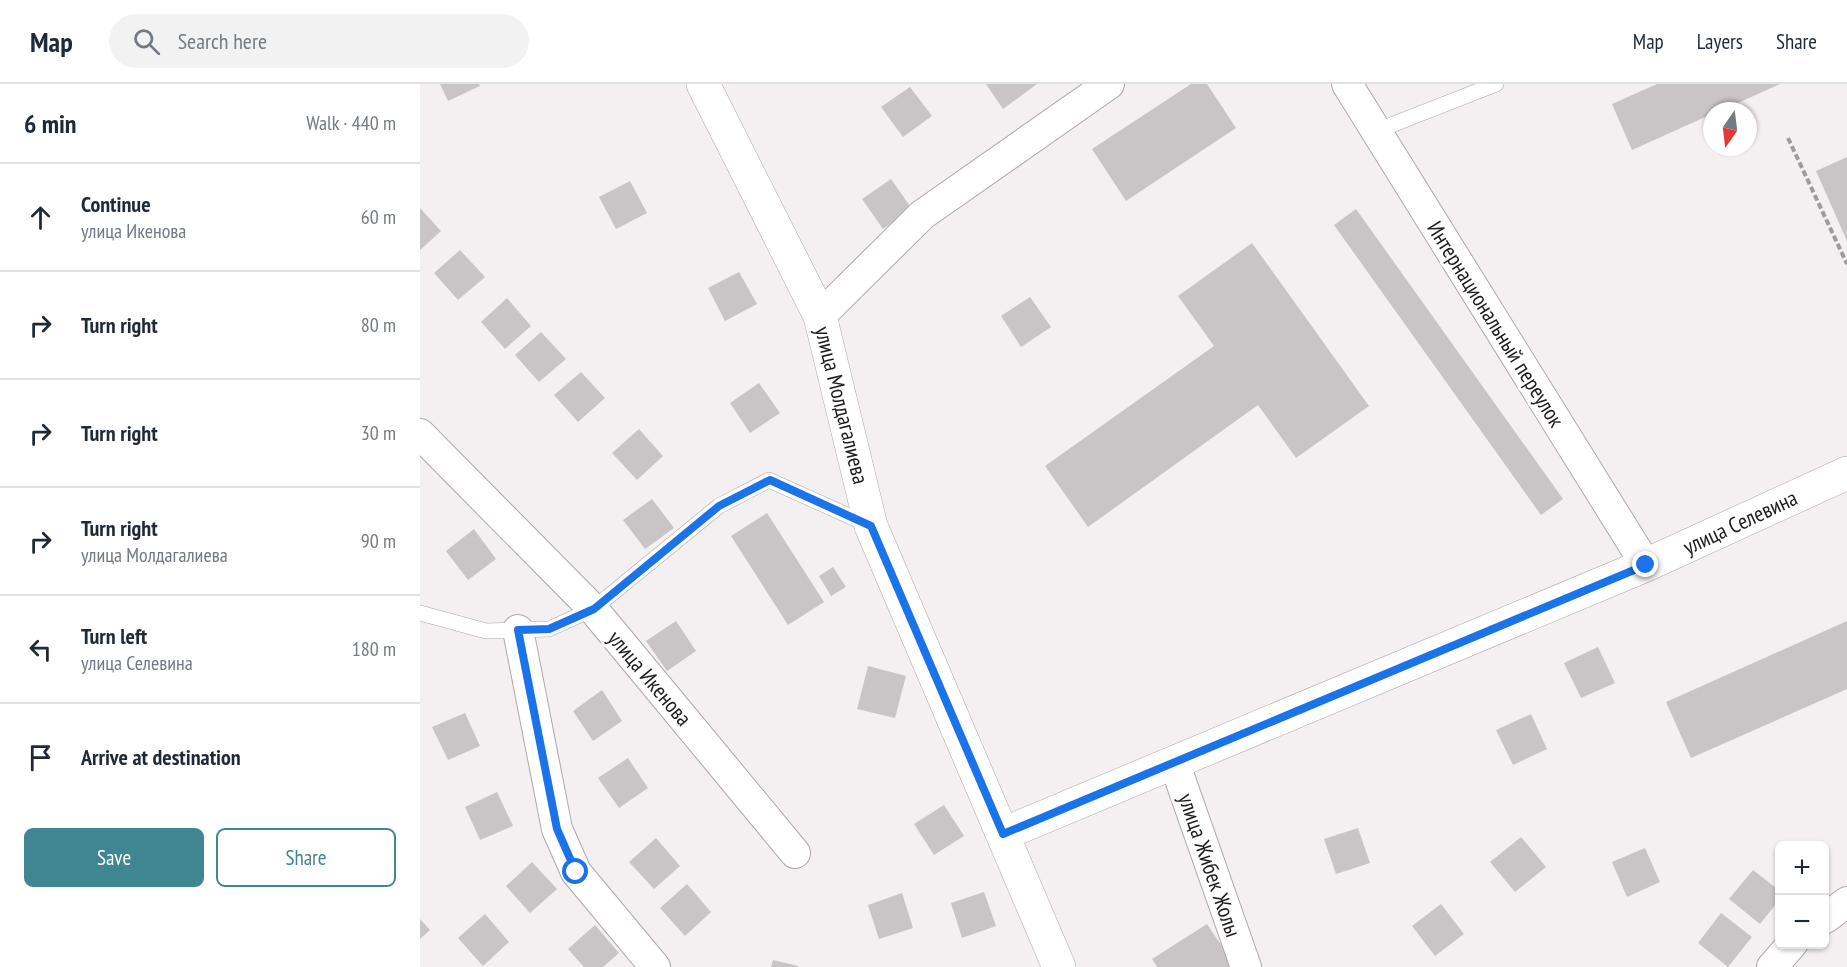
<!DOCTYPE html>
<html lang="en">
<head>
<meta charset="utf-8">
<style>
	:root { --surface:#fff; --page:#f2f2f3; --text:#1f2937; --muted:#747a83; --line:#e0e1e3; --accent:#408692 }
	body { margin:0; font-family:"PT Sans Narrow",sans-serif; background:var(--page); color:var(--text) }
	.controls { position:absolute; right:18px; bottom:18px; display:grid; overflow:hidden; border-radius:9px; box-shadow:0 2px 4px #0004 }
	.controls button { width:54px; height:54px; display:grid; place-items:center; padding:0; border:0; border-bottom:2px solid var(--line); background:var(--surface); color:var(--text); font:30px sans-serif }
	.compass { position:absolute; left:1283px; top:18px; width:54px; height:54px; border-radius:50%; background:var(--surface); box-shadow:0 2px 4px #0004; rotate:194deg }
	.stop { position:absolute; width:18px; height:18px; margin:-14px; border:4px solid #1a73e8; border-radius:50%; background:#fff }
	.stop.end { background:#1a73e8; border-color:#fff; box-shadow:0 2px 6px #0008 }
	.list { margin:0; padding:0; list-style:none }
	h2 { display:flex; justify-content:space-between; align-items:center; height:78px; margin:0; padding:0 24px; font-size:26px }
	h2 small { font-size:20px; font-weight:400; color:var(--muted) }
	.list li { display:grid; grid-template-columns:39px 1fr auto; gap:18px; align-items:center; box-sizing:border-box; height:108px; padding:0 24px; border-top:2px solid var(--line) }
	.list b { display:block; font-size:22px; white-space:nowrap }
	.list p { margin:0; font-size:20px; white-space:nowrap; color:var(--muted) }
	.list em { font-size:20px; font-style:normal; color:var(--muted) }
	.actions { display:flex; gap:12px; padding:18px 24px }
	.actions a { flex:1; padding:14px 0; border:2px solid var(--accent); border-radius:9px; text-align:center; font-size:21px; color:var(--accent) }
	.actions .main { background:var(--accent); color:#fff }
	.icon { flex:none; width:33px; height:33px; fill:none; stroke:currentColor; stroke-width:2; stroke-linecap:round; stroke-linejoin:round }
	.map { position:relative; flex:none; width:1427px; height:883px; overflow:hidden }
	header { display:flex; align-items:center; gap:36px; box-sizing:border-box; height:84px; padding:0 30px; background:var(--surface); border-bottom:2px solid var(--line) }
	header strong { font-size:28px }
	nav { display:flex; gap:33px; margin-inline-start:auto; font-size:21px }
	.search { width:420px; height:54px; background:var(--page); display:flex; align-items:center; gap:15px; box-sizing:border-box; padding:0 21px; border-radius:33px; color:var(--muted); font-size:22px }
	main { display:flex }
	aside { flex:1; background:var(--surface) }
	.map>svg:first-child { display:block }
	.building { fill:#c9c5c6 }
	.lines { fill:none; stroke-linecap:round; stroke-linejoin:round }
	.service-casing { stroke:#ada8a9; stroke-width:16 }
	.minor-casing { stroke:#ada8a9; stroke-width:32 }
	.tertiary-casing { stroke:#ada8a9; stroke-width:34 }
	.path { stroke:#9f9b9c; stroke-width:4; stroke-dasharray:6 3; stroke-linecap:butt }
	.service { stroke:#fff; stroke-width:15 }
	.minor { stroke:#fff; stroke-width:30 }
	.tertiary { stroke:#fff; stroke-width:33 }
	.route { stroke:#1a73e8; stroke-width:8 }
	.labels { text-anchor:middle; dominant-baseline:central; stroke-width:6; stroke-linejoin:round; paint-order:stroke }
	.street-label { font-size:22px; fill:#1d1b1b; stroke:#fff }
</style>
</head>
<body>
<header>
<strong>Map</strong>
<div class="search"><svg class="icon" aria-label="search" viewBox="0 0 24 24"><circle cx="10" cy="10" r="6"/><path d="M15 15l6 6"/></svg>Search here</div>
<nav><a>Map</a><a>Layers</a><a>Share</a></nav>
</header>
<main>
<aside>
<h2>6 min<small>Walk · 440 m</small></h2>
<ul class="list">
<li><svg class="icon" aria-label="ahead" viewBox="0 0 24 24"><path d="M12 20V5M6 11l6-6 6 6"/></svg><div><b>Continue</b><p>улица Икенова</p></div><em>60 m</em></li>
<li><svg class="icon" aria-label="right" viewBox="0 0 24 24"><path d="M7 20v-9h11M14 6l5 5-5 5"/></svg><div><b>Turn right</b></div><em>80 m</em></li>
<li><svg class="icon" aria-label="right" viewBox="0 0 24 24"><path d="M7 20v-9h11M14 6l5 5-5 5"/></svg><div><b>Turn right</b></div><em>30 m</em></li>
<li><svg class="icon" aria-label="right" viewBox="0 0 24 24"><path d="M7 20v-9h11M14 6l5 5-5 5"/></svg><div><b>Turn right</b><p>улица Молдагалиева</p></div><em>90 m</em></li>
<li><svg class="icon" aria-label="left" viewBox="0 0 24 24"><path d="M17 20v-9H6M10 6l-5 5 5 5"/></svg><div><b>Turn left</b><p>улица Селевина</p></div><em>180 m</em></li>
<li><svg class="icon" aria-label="arrive" viewBox="0 0 24 24"><path d="M6 21V4h12l-3 4 3 4H6"/></svg><div><b>Arrive at destination</b></div></li>
</ul>
<div class="actions"><a class="main">Save</a><a>Share</a></div>
</aside>
<div class="map">
<svg width="1427" height="883" viewBox="0 0 1427 883">
	<rect width="100%" height="100%" fill="#f4eff0"/>
	<path class="building" d="M 20,0 L 59,0 L 60,2 L 28,17 Z
		M 566,0 L 617,0 L 583,25 Z
		M 771,0 L 787,0 L 816,44 L 706,117 L 672,65 Z
		M 1237,0 L 1360,0 L 1300,27 L 1292,27 L 1292,30 L 1212,66 L 1192,20 Z
		M 490,3 L 512,32 L 483,53 L 461,23 Z
		M 1427,73 L 1427,157 L 1396,87 Z
		M 471,95 L 492,125 L 463,145 L 442,115 Z
		M 210,97 L 227,129 L 196,145 L 179,113 Z
		M 0,124 L 21,147 L 0,166 Z
		M 936,125 L 1143,415 L 1121,431 L 914,141 Z
		M 832,159 L 949,322 L 876,374 L 838,321 L 668,443 L 625,382 L 794,262 L 758,212 Z
		M 40,166 L 65,193 L 38,216 L 14,189 Z
		M 319,188 L 337,220 L 305,237 L 288,204 Z
		M 610,213 L 631,243 L 601,263 L 581,232 Z
		M 87,214 L 111,242 L 85,265 L 61,238 Z
		M 121,248 L 146,275 L 119,298 L 95,271 Z
		M 161,288 L 185,314 L 158,338 L 134,311 Z
		M 339,299 L 360,329 L 330,349 L 310,319 Z
		M 219,345 L 243,372 L 217,396 L 192,369 Z
		M 232,415 L 254,444 L 225,465 L 203,436 Z
		M 347,429 L 404,518 L 368,541 L 311,452 Z
		M 54,445 L 76,475 L 48,496 L 26,467 Z
		M 413,483 L 426,503 L 411,512 L 399,492 Z
		M 256,537 L 276,567 L 247,587 L 226,557 Z
		M 1427,537 L 1427,605 L 1271,674 L 1246,618 Z
		M 1178,563 L 1195,599 L 1161,614 L 1144,579 Z
		M 448,582 L 486,592 L 475,634 L 437,625 Z
		M 182,606 L 202,637 L 173,657 L 153,627 Z
		M 45,629 L 60,662 L 28,676 L 12,643 Z
		M 1111,630 L 1127,665 L 1093,681 L 1076,646 Z
		M 208,674 L 228,704 L 199,724 L 178,694 Z
		M 77,708 L 93,742 L 60,756 L 45,723 Z
		M 524,721 L 544,752 L 514,771 L 494,740 Z
		M 938,744 L 950,779 L 916,790 L 904,755 Z
		M 1101,753 L 1126,783 L 1095,808 L 1070,778 Z
		M 236,754 L 260,782 L 234,805 L 209,778 Z
		M 1225,764 L 1240,798 L 1207,813 L 1192,778 Z
		M 112,778 L 137,805 L 110,829 L 86,802 Z
		M 1333,786 L 1360,807 L 1360,815 L 1340,840 L 1309,815 Z
		M 267,800 L 291,828 L 265,852 L 240,824 Z
		M 564,808 L 576,842 L 542,854 L 531,819 Z
		M 482,809 L 493,844 L 459,855 L 448,821 Z
		M 1021,820 L 1044,850 L 1015,872 L 992,842 Z
		M 1301,829 L 1332,853 L 1308,883 L 1278,859 Z
		M 65,830 L 89,858 L 63,882 L 38,854 Z
		M 0,835 L 10,846 L 0,855 Z
		M 787,840 L 814,880 L 809,883 L 737,883 L 732,875 Z
		M 175,841 L 199,869 L 183,883 L 164,883 L 148,865 Z
		M 353,876 L 378,882 L 378,883 L 351,883 Z"/>
	<g class="lines">
		<g class="service-casing">
			<path id="service" d="M 956,47 L 1076,0
				M 0,529 L 66,547 L 129,545 L 173,525 L 299,422 L 349,396 L 449,441"/>
		</g>
		<g class="minor-casing">
			<path id="minor" d="M 927,0 L 1226,481
				M 400,232 L 502,131 L 689,0
				M 0,350 L 173,525 L 375,769
				M 98,546 L 137,745 L 156,788 L 235,883
				M 754,678 L 826,883
				M 1404,835 L 1427,818
				M 1352,883 L 1372,860"/>
		</g>
		<g class="tertiary-casing">
			<path id="tertiary" d="M 283,0 L 400,232 L 451,442 L 639,883
				M 583,750 L 1226,481 L 1427,389"/>
		</g>
		<path class="path" d="M 1368,54 L 1427,180"/>
		<use href="#service" class="service"/>
		<use href="#minor" class="minor"/>
		<use href="#tertiary" class="tertiary"/>
	</g>
	<g class="lines">
		<path class="route" d="M 156,788 L 137,745 L 98,546 L 129,545 L 174,525 L 299,422 L 350,396 L 451,442 L 583,750 L 1226,481"/>
	</g>
	<g class="labels">
		<g class="street-label">
			<text transform="translate(1076 240) rotate(58)">Интернациональный переулок</text>
			<text transform="translate(422 321) rotate(76)">улица Молдагалиева</text>
			<text transform="translate(1320 438) rotate(-25)">улица Селевина</text>
			<text transform="translate(230 594) rotate(50)">улица Икенова</text>
			<text transform="translate(790 781) rotate(71)">улица Жибек Жолы</text>
		</g>
	</g>
</svg>
<div class="controls">
<button>+</button>
<button>−</button>
</div>
<svg class="compass" viewBox="-18 -18 36 36"><path d="M0-13l5 13h-10z" fill="#e53935"/><path d="M0 13l5-13h-10z" fill="#747a83"/></svg>
<div class="stop" style="left:156px;top:788px"></div>
<div class="stop end" style="left:1226px;top:481px"></div>
</div>
</main>
</body>
</html>
